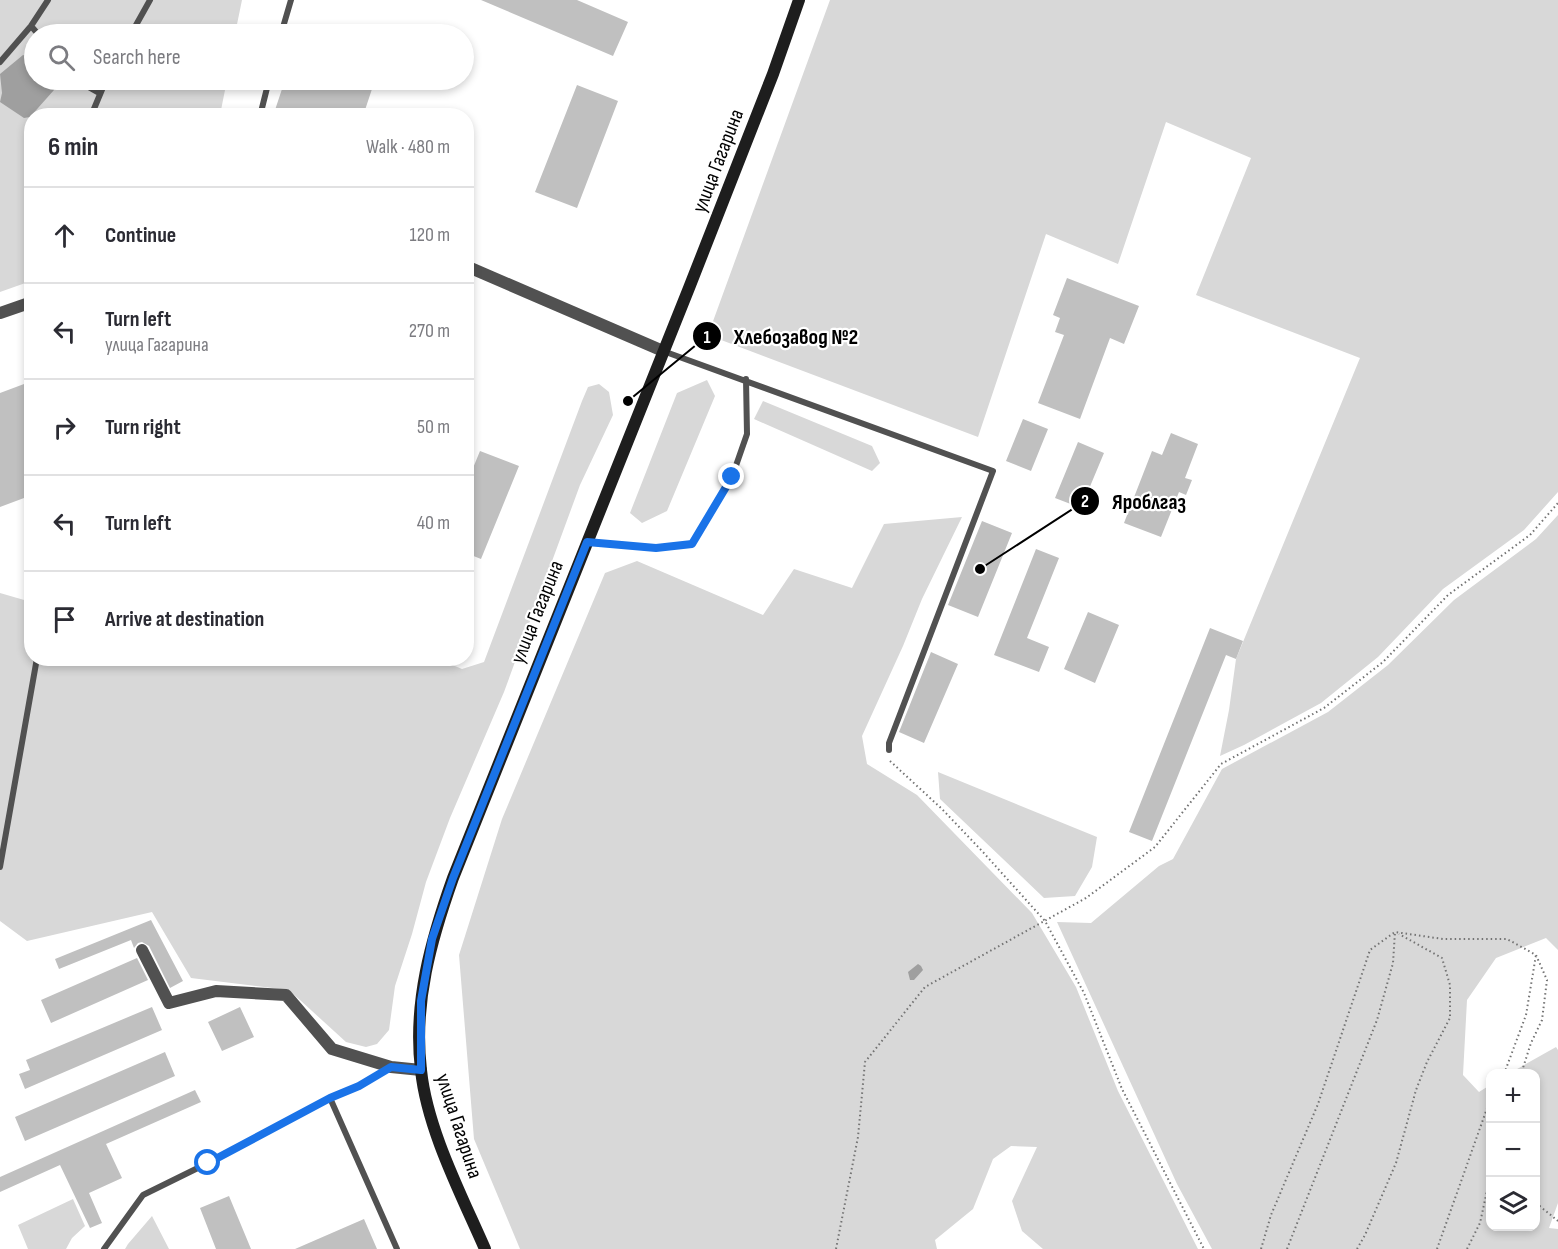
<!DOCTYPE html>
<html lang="en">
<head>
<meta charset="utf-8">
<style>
	:root { --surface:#fff; --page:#f7f7f7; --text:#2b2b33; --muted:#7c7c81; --line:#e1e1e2 }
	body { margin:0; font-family:"Sofia Sans Condensed",sans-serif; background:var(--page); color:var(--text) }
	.controls { position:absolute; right:18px; bottom:18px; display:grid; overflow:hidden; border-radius:12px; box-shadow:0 3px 9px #0003 }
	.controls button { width:54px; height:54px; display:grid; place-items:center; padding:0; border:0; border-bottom:2px solid var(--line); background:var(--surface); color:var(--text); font:30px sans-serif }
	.stop { position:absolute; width:18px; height:18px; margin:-14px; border:4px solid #1a73e8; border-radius:50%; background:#fff }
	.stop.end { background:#1a73e8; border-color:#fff; box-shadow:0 2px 6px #0008 }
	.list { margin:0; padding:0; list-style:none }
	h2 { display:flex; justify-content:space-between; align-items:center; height:78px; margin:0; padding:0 24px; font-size:26px }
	h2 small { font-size:20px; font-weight:400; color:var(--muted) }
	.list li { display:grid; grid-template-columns:39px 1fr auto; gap:18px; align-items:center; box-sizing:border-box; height:96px; padding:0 24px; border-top:2px solid var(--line) }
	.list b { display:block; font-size:22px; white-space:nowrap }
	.list p { margin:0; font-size:20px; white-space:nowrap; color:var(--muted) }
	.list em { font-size:20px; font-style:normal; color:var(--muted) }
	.icon { flex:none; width:33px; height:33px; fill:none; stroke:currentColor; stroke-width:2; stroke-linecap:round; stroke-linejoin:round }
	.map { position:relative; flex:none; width:1558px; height:1249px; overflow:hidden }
	.search { position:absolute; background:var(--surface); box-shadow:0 3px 9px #0003; left:24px; top:24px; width:450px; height:66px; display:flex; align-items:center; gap:15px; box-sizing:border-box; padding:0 21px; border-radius:33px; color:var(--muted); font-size:22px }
	.panel { position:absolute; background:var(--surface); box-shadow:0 3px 9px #0003; left:24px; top:108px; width:450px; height:558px; border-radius:24px }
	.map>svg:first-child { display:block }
	.green { fill:#d8d8d8 }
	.water { fill:#9f9f9f }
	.building { fill:#c0c0c0 }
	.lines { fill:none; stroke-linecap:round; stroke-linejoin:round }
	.path { stroke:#737373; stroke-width:2; stroke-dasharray:1.5 3; stroke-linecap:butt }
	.lane { stroke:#515151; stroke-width:6 }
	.street { stroke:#515151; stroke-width:12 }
	.secondary { stroke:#1e1e1e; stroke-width:12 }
	.route { stroke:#1a73e8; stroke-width:8 }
	.labels { text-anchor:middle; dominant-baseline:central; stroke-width:4.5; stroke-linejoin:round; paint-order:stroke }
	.street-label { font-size:21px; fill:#000; stroke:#fff }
	.leader { fill:none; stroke:#000; stroke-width:2 }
	.callout-dot { fill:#000; stroke:#fff; stroke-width:2 }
	.mark-label { font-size:18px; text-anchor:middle; font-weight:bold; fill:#fff }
	.callout-label { font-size:22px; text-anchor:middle; font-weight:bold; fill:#000; stroke:#fff; stroke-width:4.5; stroke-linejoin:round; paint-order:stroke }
</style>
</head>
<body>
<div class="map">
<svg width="1558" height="1249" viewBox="0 0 1558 1249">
	<rect width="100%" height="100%" fill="#fff"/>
	<path class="green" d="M 0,0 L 242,0 L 235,34 L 34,34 L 34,80 L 227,80 L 220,115 L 32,116 L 31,281 L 0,292 Z
		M 830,0 L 1558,0 L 1558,492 L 1524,530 L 1443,589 L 1378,657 L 1321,703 L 1244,745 L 1220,756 L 1229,710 L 1236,659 L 1360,358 L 1196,295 L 1251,158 L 1166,122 L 1118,264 L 1046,234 L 978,437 L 708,335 Z
		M 707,380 L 715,396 L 667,511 L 642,523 L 630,513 L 677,393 Z
		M 599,384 L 609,392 L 613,415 L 580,485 L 504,692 L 450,818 L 426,882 L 412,934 L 395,986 L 389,1030 L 377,1044 L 366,1047 L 346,1042 L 289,990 L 191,978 L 152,912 L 27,941 L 0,921 L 0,593 L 31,602 L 32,658 L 436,658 L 462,669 L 484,662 L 582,401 L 588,387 Z
		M 763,401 L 872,446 L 880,463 L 872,471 L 754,419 Z
		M 1558,515 L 1558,950 L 1546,938 L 1496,958 L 1467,1000 L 1463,1075 L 1479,1092 L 1490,1085 L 1490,1226 L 1536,1226 L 1536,1074 L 1510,1073 L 1556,1047 L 1558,1050 L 1558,1203 L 1549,1228 L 1558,1229 L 1558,1249 L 1212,1249 L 1177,1184 L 1057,922 L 1091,923 L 1159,866 L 1173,859 L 1222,769 L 1328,712 L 1388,665 L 1454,600 L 1536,539 Z
		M 962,517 L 922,599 L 903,646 L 862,736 L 867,764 L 917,795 L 1032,913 L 1076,987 L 1118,1091 L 1198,1249 L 1043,1249 L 1022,1231 L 1012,1201 L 1037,1147 L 1011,1146 L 993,1159 L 973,1209 L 935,1240 L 937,1249 L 520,1249 L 474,1139 L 459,955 L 502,819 L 605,573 L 637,561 L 763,615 L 794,569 L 852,588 L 884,524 Z
		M 938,772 L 1097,837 L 1092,867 L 1075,896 L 1044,898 L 940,799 Z
		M 73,1199 L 85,1226 L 72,1238 L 66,1249 L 28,1249 L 18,1225 Z
		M 152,1216 L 169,1249 L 125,1249 L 128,1244 Z"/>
	<path class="water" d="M 23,55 L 34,59 L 34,80 L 55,80 L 54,90 L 30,117 L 24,118 L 0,102 L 2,93 L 0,74 Z
		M 918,964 L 921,966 L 923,970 L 914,980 L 910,980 L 908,972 Z"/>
	<path class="building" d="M 481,0 L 577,0 L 628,22 L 613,56 Z
		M 285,80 L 343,80 L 372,89 L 363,116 L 273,116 Z
		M 577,85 L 618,101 L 577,208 L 535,192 Z
		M 1067,278 L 1139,306 L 1124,344 L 1110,338 L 1080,419 L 1038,403 L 1064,335 L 1055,332 L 1060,318 L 1053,315 Z
		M 32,381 L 32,495 L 0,507 L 0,393 Z
		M 1023,419 L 1048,429 L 1031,471 L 1006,461 Z
		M 1171,433 L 1198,444 L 1185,478 L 1192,480 L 1186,495 L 1179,492 L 1161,537 L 1124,523 L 1152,451 L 1162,455 Z
		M 1078,442 L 1104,453 L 1081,508 L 1055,498 Z
		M 480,451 L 519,466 L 481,559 L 466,553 L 466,485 Z
		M 982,521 L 1012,533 L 978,617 L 948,605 Z
		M 1036,549 L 1059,558 L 1027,638 L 1049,647 L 1039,672 L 994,655 Z
		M 1088,612 L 1119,625 L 1095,683 L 1064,669 Z
		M 1210,628 L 1243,641 L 1236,659 L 1226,655 L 1152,841 L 1129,832 Z
		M 931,652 L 958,664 L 924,743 L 899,732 Z
		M 151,920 L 183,981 L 170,988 L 149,946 L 142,942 L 138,943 L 134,948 L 131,940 L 59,969 L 55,959 Z
		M 137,958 L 148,980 L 51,1023 L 41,1000 Z
		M 152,1007 L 162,1030 L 25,1089 L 19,1074 L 30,1070 L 26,1060 Z
		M 240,1007 L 254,1037 L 222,1051 L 208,1022 Z
		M 165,1052 L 175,1076 L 25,1141 L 15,1117 Z
		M 195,1090 L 201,1102 L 106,1144 L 122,1178 L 89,1193 L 102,1223 L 90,1228 L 60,1165 L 0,1192 L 0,1177 Z
		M 229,1196 L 251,1249 L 216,1249 L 200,1208 Z
		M 364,1219 L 377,1249 L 295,1249 Z"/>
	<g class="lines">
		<path class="path" d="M 890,761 L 942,809 L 982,851 L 1045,921 L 1084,993 L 1122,1089 L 1204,1249
			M 1504,1074 L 1526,1015 L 1536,955
			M 1536,1203 L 1558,1221
			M 836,1249 L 858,1137 L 865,1062 L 925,987 L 1086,898 L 1155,847 L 1221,764 L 1324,708 L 1383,662 L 1448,595 L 1530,535 L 1558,503
			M 1261,1249 L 1271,1215 L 1318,1104 L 1370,950 L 1395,932 L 1443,939 L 1507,939 L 1536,955 L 1547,980 L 1542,1020 L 1531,1043 L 1521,1074
			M 1287,1249 L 1377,1020 L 1393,963 L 1395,932
			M 1357,1249 L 1365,1235 L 1396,1163 L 1416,1090 L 1427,1062 L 1450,1018 L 1450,985 L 1442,958 L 1399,934
			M 1437,1249 L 1490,1100
			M 1467,1249 L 1480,1223 L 1490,1177"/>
		<path class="lane" d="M 31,26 L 38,34
			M 131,34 L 150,0
			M 281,34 L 291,0
			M 0,62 L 31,26 L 48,0
			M 76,80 L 99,93
			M 91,116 L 106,80
			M 260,116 L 269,80
			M 27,303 L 32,289
			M 663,351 L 993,471 L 889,743 L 889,750
			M 587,542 L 656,548 L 692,544 L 732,477 L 747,434 L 746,379
			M 0,867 L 37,658
			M 330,1098 L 397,1249
			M 104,1249 L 143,1195 L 208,1163 L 330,1098 L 359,1086 L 390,1068"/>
		<path class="street" d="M 466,266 L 663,351
			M 0,313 L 32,302
			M 142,950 L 169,1003 L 216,991 L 286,995 L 332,1049 L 391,1067 L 421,1070"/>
		<path class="secondary" d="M 485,1249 C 461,1194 427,1129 421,1070 C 413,1003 431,940 453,878 L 689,288 L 773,74 L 799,0"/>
	</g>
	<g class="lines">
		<path class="route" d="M 208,1163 L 330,1098 L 359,1086 L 391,1067 L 421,1070 L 421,1001 L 432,939 L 453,878 L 587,542 L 656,548 L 692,544 L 732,477"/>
	</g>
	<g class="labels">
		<g class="street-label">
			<text transform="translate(718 161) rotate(-69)">улица Гагарина</text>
			<text transform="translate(537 612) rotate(-68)">улица Гагарина</text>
			<text transform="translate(459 1126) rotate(72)">улица Гагарина</text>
		</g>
	</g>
	<path class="leader" d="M628 401L707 336M980 569L1085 501"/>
	<g class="callout-dot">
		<circle cx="628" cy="401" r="6"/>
		<circle cx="980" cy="569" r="6"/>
		<circle cx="707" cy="336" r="15"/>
		<circle cx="1085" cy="501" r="15"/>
	</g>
	<g class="mark-label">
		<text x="707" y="343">1</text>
		<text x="1085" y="507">2</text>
	</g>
	<g class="callout-label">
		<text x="796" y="344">Хлебозавод №2</text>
		<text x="1149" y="509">Яроблгаз</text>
	</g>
</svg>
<div class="controls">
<button>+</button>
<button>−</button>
<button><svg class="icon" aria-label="layers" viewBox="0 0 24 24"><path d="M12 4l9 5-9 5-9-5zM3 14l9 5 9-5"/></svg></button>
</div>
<div class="stop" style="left:208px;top:1163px"></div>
<div class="stop end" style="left:732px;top:477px"></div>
<div class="search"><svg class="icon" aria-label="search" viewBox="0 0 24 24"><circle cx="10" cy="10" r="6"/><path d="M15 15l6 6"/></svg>Search here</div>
<section class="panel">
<h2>6 min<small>Walk · 480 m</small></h2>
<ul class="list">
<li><svg class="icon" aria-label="ahead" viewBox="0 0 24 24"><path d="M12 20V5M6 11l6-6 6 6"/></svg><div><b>Continue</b></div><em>120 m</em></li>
<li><svg class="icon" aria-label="left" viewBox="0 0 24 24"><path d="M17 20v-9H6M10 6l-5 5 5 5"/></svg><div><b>Turn left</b><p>улица Гагарина</p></div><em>270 m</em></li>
<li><svg class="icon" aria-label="right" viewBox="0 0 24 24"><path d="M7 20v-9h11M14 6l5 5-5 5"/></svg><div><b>Turn right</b></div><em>50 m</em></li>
<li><svg class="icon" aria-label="left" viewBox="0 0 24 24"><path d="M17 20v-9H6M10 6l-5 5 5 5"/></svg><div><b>Turn left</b></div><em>40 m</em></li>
<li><svg class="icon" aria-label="arrive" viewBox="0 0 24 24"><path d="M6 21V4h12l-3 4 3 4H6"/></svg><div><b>Arrive at destination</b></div></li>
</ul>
</section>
</div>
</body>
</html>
